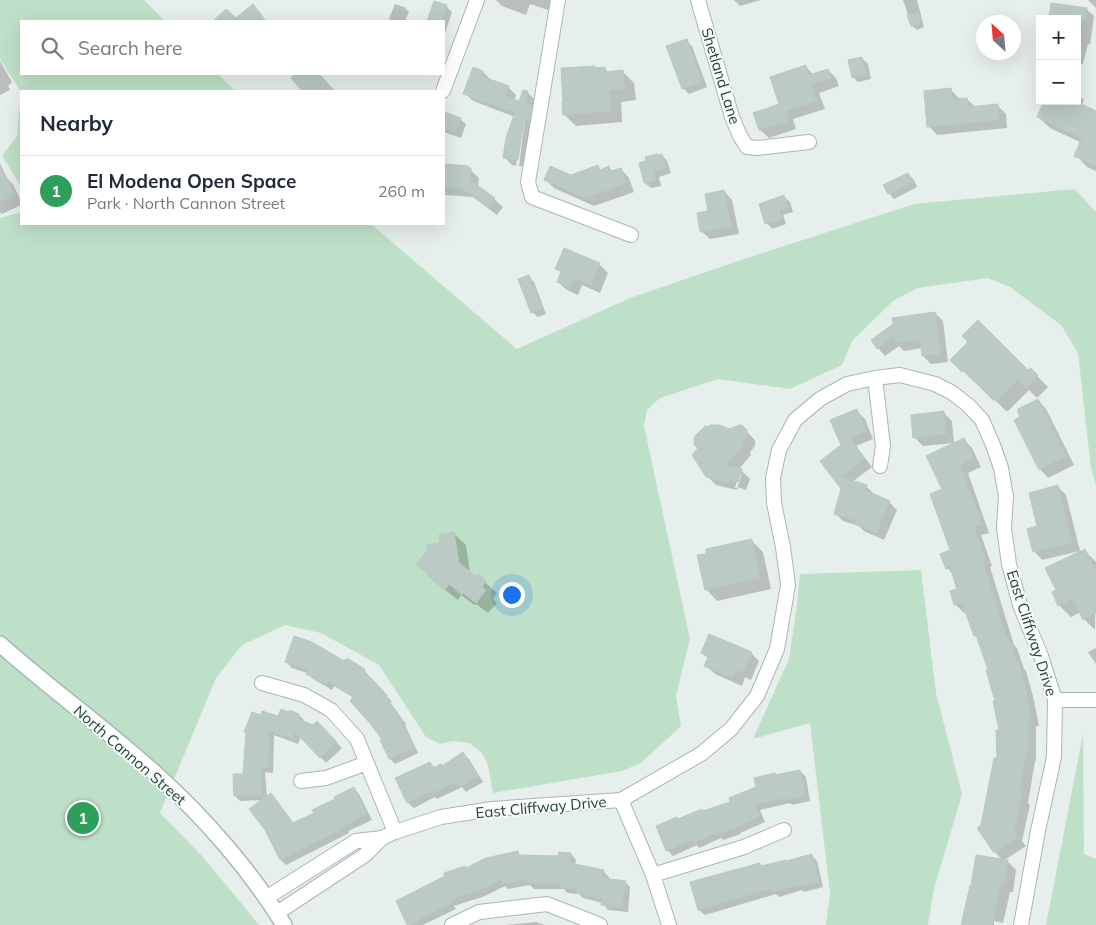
<!DOCTYPE html>
<html lang="en">
<head>
<meta charset="utf-8">
<style>
	:root { --surface:#fff; --page:#f6f6f7; --text:#1f2937; --muted:#747a83; --line:#e0e1e3; --accent:#7f5249 }
	body { margin:0; font-family:Mulish,sans-serif; background:var(--page); color:var(--text) }
	.controls { position:absolute; right:15px; top:15px; display:grid; overflow:hidden; border-radius:0px; box-shadow:0 5px 20px #0002 }
	.controls button { width:45px; height:45px; display:grid; place-items:center; padding:0; border:0; border-bottom:1px solid var(--line); background:var(--surface); color:var(--text); font:25px sans-serif }
	.compass { position:absolute; left:976px; top:15px; width:45px; height:45px; border-radius:50%; background:var(--surface); box-shadow:0 5px 20px #0002; rotate:334deg }
	.you { position:absolute; left:511px; top:594px; width:18px; height:18px; margin:-12px; border:4px solid #fff; border-radius:50%; background:#1a73e8; box-shadow:0 0 0 8px #1a73e833 }
	.badge { display:grid; place-items:center; width:32px; height:32px; border-radius:50%; background:var(--accent); color:#fff; font-size:16px; font-weight:700 }
	.pin { position:absolute; translate:-50% -50%; border:2px solid #fff; box-shadow:0 1px 5px #0006 }
	.list { margin:0; padding:0; list-style:none }
	h2 { display:flex; justify-content:space-between; align-items:center; height:65px; margin:0; padding:0 20px; font-size:21px }
	h2 small { font-size:16px; font-weight:400; color:var(--muted) }
	.list li { display:grid; grid-template-columns:32px 1fr auto; gap:15px; align-items:center; box-sizing:border-box; height:70px; padding:0 20px; border-top:1px solid var(--line) }
	.list b { display:block; font-size:19px; white-space:nowrap }
	.list p { margin:0; font-size:16px; white-space:nowrap; color:var(--muted) }
	.list em { font-size:16px; font-style:normal; color:var(--muted) }
	.icon { flex:none; width:28px; height:28px; fill:none; stroke:currentColor; stroke-width:2; stroke-linecap:round; stroke-linejoin:round }
	.map { position:relative; flex:none; width:1096px; height:925px; overflow:hidden }
	.search { position:absolute; background:var(--surface); box-shadow:0 5px 20px #0002; left:20px; top:20px; width:425px; height:55px; display:flex; align-items:center; gap:12px; box-sizing:border-box; padding:0 18px; border-radius:0px; color:var(--muted); font-size:19px }
	.panel { position:absolute; background:var(--surface); box-shadow:0 5px 20px #0002; left:20px; top:90px; width:425px; height:135px; border-radius:0px }
	.map>svg:first-child { display:block }
	.green { fill:#bfe0c8 }
	.shadow { fill:#0003; fill-rule:evenodd }
	.building { fill:#bbcac4; stroke:#b8c9c2 }
	.lines { fill:none; stroke-linecap:round; stroke-linejoin:round }
	.minor-casing { stroke:#a8b8b2; stroke-width:16 }
	.secondary-casing { stroke:#a4bbb3; stroke-width:18 }
	.minor { stroke:#fff; stroke-width:14 }
	.secondary { stroke:#fff; stroke-width:15 }
	.labels { text-anchor:middle; dominant-baseline:central; stroke-width:4; stroke-linejoin:round; paint-order:stroke }
	.street-label { font-size:15px; fill:#24423a; stroke:#f7fbf9 }
</style>
</head>
<body>
<div class="map">
<svg width="1096" height="925" viewBox="0 0 1096 925">
	<rect width="100%" height="100%" fill="#e6efeb"/>
	<path class="green" d="M 0,0 L 144,0 L 165,21 L 21,21 L 21,74 L 218,74 L 235,91 L 21,91 L 21,92 L 0,59 Z
		M 21,94 L 21,186 L 2,156 L 17,136 Z
		M 1075,189 L 1096,212 L 1096,485 L 1091,468 L 1078,353 L 1061,325 L 1010,287 L 988,278 L 917,288 L 893,301 L 852,341 L 842,365 L 790,389 L 718,379 L 660,398 L 647,410 L 644,426 L 690,639 L 676,696 L 681,726 L 641,763 L 622,771 L 493,793 L 488,765 L 482,753 L 469,743 L 453,741 L 440,744 L 426,737 L 379,665 L 321,633 L 285,625 L 242,645 L 216,678 L 160,813 L 202,856 L 259,925 L 0,925 L 0,218 L 21,212 L 21,224 L 371,224 L 517,349 L 630,298 L 744,259 L 914,204 Z
		M 921,570 L 936,693 L 962,794 L 934,889 L 928,925 L 826,925 L 830,893 L 810,723 L 753,739 L 789,659 L 797,604 L 800,574 Z
		M 1083,734 L 1084,854 L 1096,859 L 1096,925 L 1046,925 Z"/>
	<path class="shadow" d="M 496,0 L 551,0 L 548,10 L 530,4 L 526,15 L 502,6 Z
		M 734,0 L 761,0 L 740,6 Z
		M 903,0 L 917,0 L 924,27 L 917,30 L 912,26 Z
		M 1088,0 L 1096,0 L 1096,8 Z
		M 434,2 L 447,7 L 452,12 L 444,36 L 444,21 L 428,21 Z
		M 395,4 L 404,7 L 409,12 L 405,21 L 388,21 Z
		M 1086,9 L 1094,16 L 1090,45 L 1088,44 L 1083,64 L 1077,63 L 1077,19 Z
		M 686,41 L 692,46 L 707,87 L 689,94 L 683,88 Z
		M 862,58 L 868,64 L 871,79 L 858,82 L 853,77 Z
		M 0,61 L 12,82 L 8,86 L 10,90 L 0,95 Z
		M 805,66 L 814,75 L 828,70 L 836,78 L 839,86 L 819,93 L 825,109 L 793,119 L 796,129 L 769,138 L 760,130 L 755,114 L 781,105 Z
		M 474,68 L 483,72 L 491,80 L 508,87 L 516,95 L 514,101 L 520,103 L 527,92 L 535,100 L 526,167 L 512,165 L 504,157 L 515,117 L 473,101 L 465,93 ZM 525,117 L 519,166 L 516,166 L 522,122 Z
		M 604,68 L 609,73 L 623,72 L 634,83 L 636,100 L 621,102 L 622,122 L 576,126 L 564,114 L 596,69 Z
		M 297,74 L 319,74 L 334,91 L 304,91 L 292,78 Z
		M 950,89 L 959,98 L 959,100 L 967,99 L 975,107 L 997,105 L 1006,114 L 1007,128 L 937,135 L 929,126 Z
		M 1077,93 L 1084,100 L 1081,106 L 1096,113 L 1096,171 L 1087,167 L 1076,155 L 1082,143 L 1050,128 L 1038,116 L 1046,101 L 1077,101 Z
		M 444,113 L 460,119 L 466,124 L 461,138 L 444,132 Z
		M 662,155 L 667,161 L 671,173 L 659,177 L 661,186 L 651,188 L 645,183 Z
		M 444,165 L 468,168 L 470,170 L 479,178 L 478,187 L 494,199 L 503,207 L 497,215 L 473,197 L 444,195 Z
		M 598,167 L 602,171 L 609,168 L 613,172 L 621,169 L 629,178 L 634,192 L 594,206 L 554,188 L 546,180 L 571,176 Z
		M 908,174 L 914,180 L 917,187 L 894,199 L 889,193 Z
		M 4,175 L 13,184 L 21,201 L 21,205 L 2,214 L 0,212 L 0,178 Z
		M 724,191 L 732,200 L 739,234 L 710,239 L 701,231 L 710,212 Z
		M 784,197 L 790,202 L 793,212 L 783,215 L 786,224 L 772,229 L 767,223 Z
		M 599,264 L 608,273 L 600,293 L 582,285 L 578,295 L 567,290 L 558,282 L 562,273 L 557,268 Z
		M 528,276 L 534,282 L 546,314 L 538,317 L 532,312 Z
		M 935,313 L 943,321 L 948,362 L 931,364 L 923,356 L 922,348 L 904,351 L 899,346 L 885,356 L 872,341 Z
		M 952,360 L 1028,372 L 1031,370 L 1048,387 L 1037,398 L 1029,390 L 1008,411 L 1006,411 L 975,380 L 974,382 Z
		M 1038,400 L 1046,409 L 1074,465 L 1048,478 L 1040,469 L 1022,418 Z
		M 857,411 L 865,419 L 873,439 L 856,446 L 872,467 L 852,482 L 866,486 L 874,494 L 873,495 L 889,502 L 897,510 L 884,540 L 864,531 L 859,526 L 843,521 L 835,513 L 843,489 L 822,461 L 842,446 Z
		M 943,412 L 952,421 L 954,443 L 923,446 L 915,438 Z
		M 742,427 L 755,440 L 755,446 L 750,452 L 751,455 L 738,470 L 741,470 L 750,479 L 746,490 L 738,487 L 737,490 L 716,485 L 707,476 L 730,430 ZM 739,474 L 742,474 L 737,488 L 735,488 Z
		M 963,439 L 972,448 L 981,467 L 968,473 L 989,533 L 981,535 L 992,566 L 990,567 L 1014,645 L 1017,648 L 1024,669 L 1026,671 L 1033,696 L 1039,726 L 1036,726 L 1036,761 L 1035,761 L 1028,803 L 1030,805 L 1022,841 L 1026,846 L 1003,861 L 995,852 L 982,826 L 998,760 L 1001,731 L 996,702 L 990,670 L 980,640 L 975,636 L 967,612 L 964,613 L 955,604 L 958,590 L 954,575 L 947,568 L 952,551 L 944,490 Z
		M 1058,487 L 1066,495 L 1080,551 L 1042,560 L 1034,551 L 1038,527 Z
		M 454,534 L 466,545 L 470,573 L 476,578 L 478,576 L 497,593 L 493,599 L 497,603 L 488,613 L 476,604 L 474,605 L 461,595 L 458,600 L 441,587 L 418,564 Z
		M 752,541 L 763,552 L 771,589 L 717,601 L 706,589 L 708,554 Z
		M 1085,551 L 1096,562 L 1095,630 L 1084,619 L 1081,612 L 1071,617 L 1059,605 L 1057,591 Z
		M 1096,648 L 1096,664 L 1088,652 Z
		M 702,653 L 751,653 L 759,661 L 751,680 L 745,677 L 742,686 L 715,674 L 706,666 L 709,659 Z
		M 286,662 L 345,663 L 364,670 L 392,702 L 390,703 L 406,724 L 405,725 L 418,753 L 395,764 L 390,759 L 381,741 L 384,740 L 354,698 L 334,686 L 332,690 L 313,679 L 307,673 L 292,668 Z
		M 299,715 L 304,720 L 303,723 L 313,726 L 317,723 L 342,748 L 326,763 L 301,736 L 298,744 L 274,735 L 273,773 L 265,772 L 267,798 L 271,795 L 294,824 L 315,814 L 354,789 L 359,794 L 372,820 L 348,831 L 349,833 L 286,865 L 281,860 L 266,829 L 264,800 L 240,801 L 235,796 L 244,775 L 262,716 L 279,718 Z
		M 463,754 L 469,759 L 483,782 L 466,792 L 462,787 L 437,799 L 435,797 L 414,808 L 408,803 L 396,778 L 430,763 L 435,768 L 443,767 Z
		M 800,771 L 806,777 L 810,801 L 792,805 L 790,803 L 760,810 L 765,822 L 740,833 L 741,834 L 723,840 L 721,838 L 699,848 L 697,845 L 673,856 L 667,850 L 679,820 L 732,802 L 776,776 Z
		M 518,853 L 521,856 L 559,858 L 571,854 L 576,860 L 575,866 L 603,871 L 609,877 L 608,880 L 625,882 L 630,887 L 628,912 L 608,910 L 603,904 L 603,903 L 583,898 L 579,894 L 567,893 L 564,889 L 534,889 L 530,885 L 508,889 L 505,886 L 485,896 L 454,906 L 456,909 L 423,925 L 410,925 L 409,924 L 466,869 Z
		M 812,856 L 817,861 L 823,887 L 804,892 L 802,890 L 779,897 L 776,894 L 705,915 L 699,910 L 692,883 L 760,864 L 763,867 Z
		M 1008,862 L 1016,870 L 1013,892 L 1010,892 L 1003,923 L 994,921 L 994,925 L 962,925 Z
		M 536,922 L 545,925 L 504,925 Z"/>
	<path class="building" d="M 434,1 L 447,5 L 442,21 L 427,21 Z
		M 1051,3 L 1087,8 L 1086,19 L 1049,19 Z
		M 253,4 L 266,21 L 213,21 L 226,9 L 236,18 Z
		M 918,12 L 921,23 L 911,26 L 907,15 Z
		M 687,39 L 702,82 L 682,89 L 666,46 Z
		M 862,57 L 866,74 L 852,78 L 848,60 Z
		M 806,65 L 809,75 L 828,69 L 831,78 L 812,84 L 817,101 L 786,111 L 789,121 L 759,130 L 753,113 L 779,104 L 770,77 Z
		M 595,66 L 595,68 L 605,67 L 605,72 L 623,70 L 625,89 L 610,90 L 611,111 L 563,115 L 562,102 L 563,102 L 561,68 Z
		M 473,67 L 483,71 L 481,76 L 509,86 L 505,96 L 519,101 L 523,90 L 528,91 L 526,104 L 532,106 L 529,121 L 524,119 L 518,160 L 503,158 L 506,138 L 515,112 L 463,94 Z
		M 295,74 L 319,74 L 335,91 L 302,91 L 291,78 Z
		M 951,88 L 952,99 L 967,98 L 968,107 L 998,104 L 999,120 L 927,127 L 924,91 Z
		M 1044,101 L 1075,101 L 1096,111 L 1096,166 L 1074,156 L 1082,138 L 1037,117 Z
		M 444,112 L 461,118 L 455,133 L 444,129 Z
		M 657,154 L 658,155 L 662,154 L 666,168 L 654,171 L 656,180 L 644,183 L 639,163 L 646,161 L 645,157 Z
		M 0,164 L 15,195 L 0,202 Z
		M 444,164 L 468,166 L 468,168 L 471,168 L 470,180 L 495,198 L 488,207 L 463,189 L 444,187 Z
		M 598,165 L 600,170 L 609,166 L 611,171 L 621,168 L 626,183 L 585,198 L 544,180 L 550,166 L 571,175 Z
		M 908,173 L 913,182 L 888,194 L 883,185 Z
		M 724,190 L 731,226 L 700,232 L 697,213 L 708,211 L 705,194 Z
		M 784,195 L 788,207 L 779,210 L 782,219 L 765,224 L 759,204 Z
		M 564,248 L 600,263 L 591,285 L 574,278 L 570,287 L 557,282 L 561,271 L 555,269 Z
		M 529,275 L 542,308 L 531,313 L 518,279 Z
		M 935,312 L 941,354 L 922,356 L 920,340 L 895,343 L 894,336 L 877,349 L 871,340 L 893,324 L 892,318 Z
		M 978,320 L 1028,370 L 1031,368 L 1038,375 L 1026,388 L 1017,380 L 997,400 L 993,400 L 963,370 L 962,372 L 950,360 L 968,342 L 962,336 Z
		M 1038,399 L 1066,456 L 1039,470 L 1014,420 L 1020,417 L 1018,412 L 1018,409 Z
		M 857,409 L 866,431 L 850,438 L 865,459 L 841,477 L 867,485 L 865,490 L 890,501 L 876,533 L 855,524 L 856,520 L 834,514 L 841,489 L 820,461 L 841,445 L 830,420 Z
		M 944,411 L 946,434 L 913,438 L 911,415 Z
		M 710,425 L 719,425 L 730,429 L 739,425 L 742,425 L 747,430 L 747,437 L 742,443 L 743,446 L 726,465 L 742,469 L 738,482 L 730,479 L 729,483 L 724,482 L 706,477 L 692,455 L 698,448 L 694,445 L 694,439 L 695,436 L 705,426 L 709,427 Z
		M 964,438 L 974,458 L 960,465 L 982,524 L 974,527 L 985,557 L 982,558 L 1007,639 L 1008,638 L 1017,662 L 1018,661 L 1025,686 L 1031,717 L 1028,718 L 1028,753 L 1026,753 L 1019,795 L 1022,795 L 1014,831 L 1018,837 L 994,853 L 977,828 L 981,825 L 994,758 L 997,758 L 996,730 L 999,730 L 993,701 L 995,701 L 986,670 L 988,670 L 976,635 L 974,636 L 962,603 L 954,605 L 950,591 L 957,589 L 950,567 L 946,569 L 940,554 L 950,550 L 930,494 L 942,489 L 926,456 Z
		M 1058,485 L 1072,543 L 1033,552 L 1027,529 L 1037,526 L 1029,493 Z
		M 454,532 L 459,563 L 476,576 L 478,574 L 486,581 L 482,587 L 486,590 L 476,603 L 463,593 L 462,595 L 449,584 L 445,590 L 428,576 L 429,575 L 416,564 L 428,550 L 427,545 L 440,543 L 439,535 Z
		M 752,539 L 760,578 L 705,590 L 697,555 L 706,554 L 706,549 Z
		M 1085,549 L 1096,572 L 1096,613 L 1083,620 L 1073,599 L 1058,606 L 1052,592 L 1056,590 L 1045,568 Z
		M 709,634 L 752,652 L 743,672 L 736,670 L 733,678 L 704,666 L 709,656 L 701,653 Z
		M 294,636 L 312,642 L 344,661 L 347,658 L 365,669 L 364,671 L 387,695 L 386,697 L 401,718 L 400,719 L 414,747 L 389,759 L 380,740 L 382,739 L 368,721 L 350,701 L 353,697 L 328,681 L 326,685 L 306,674 L 308,670 L 285,662 Z
		M 281,709 L 289,712 L 289,710 L 299,714 L 298,719 L 313,725 L 317,721 L 337,742 L 320,758 L 295,732 L 293,739 L 269,731 L 268,768 L 261,767 L 262,795 L 234,796 L 233,774 L 243,774 L 246,733 L 244,732 L 252,712 L 261,715 L 262,711 L 278,716 Z
		M 463,752 L 478,776 L 460,787 L 456,782 L 431,794 L 430,792 L 407,803 L 395,778 L 430,762 L 433,768 L 441,764 L 442,766 Z
		M 800,770 L 806,796 L 785,800 L 785,798 L 755,804 L 760,816 L 736,827 L 736,828 L 716,835 L 716,833 L 693,843 L 692,840 L 666,851 L 656,826 L 677,817 L 678,819 L 702,809 L 703,811 L 730,802 L 729,798 L 756,787 L 754,778 L 775,773 L 775,775 Z
		M 354,787 L 367,814 L 344,826 L 345,828 L 280,860 L 265,830 L 249,809 L 271,793 L 293,823 L 314,813 L 312,810 L 335,799 L 334,797 Z
		M 518,851 L 519,855 L 558,856 L 559,852 L 571,853 L 570,863 L 604,870 L 602,878 L 626,881 L 622,907 L 601,905 L 602,899 L 576,893 L 577,889 L 560,887 L 561,884 L 527,883 L 528,879 L 502,884 L 501,880 L 479,891 L 449,900 L 451,903 L 407,925 L 396,901 L 445,876 L 444,873 L 465,866 L 466,868 L 486,858 Z
		M 812,854 L 819,882 L 797,887 L 797,885 L 773,892 L 772,888 L 698,910 L 690,882 L 760,863 L 761,866 L 786,860 L 786,861 Z
		M 976,855 L 1008,860 L 1005,885 L 1001,884 L 992,925 L 961,925 L 970,886 L 971,886 Z"/>
	<g class="lines">
		<g class="minor-casing">
			<path id="minor" d="M 558,0 L 528,182 L 532,197 L 631,235
				M 698,0 L 732,117 L 740,136 L 747,147 L 758,148 L 809,142
				M 443,91 L 477,0
				M 875,378 L 883,446 L 880,466
				M 262,683 L 304,695 L 331,710 L 357,739 L 395,832
				M 1055,700 L 1096,700
				M 301,781 L 326,778 L 367,763
				M 621,800 L 653,875 L 669,925
				M 653,875 L 744,847 L 784,830
				M 266,898 L 356,841 L 382,838 L 395,832 L 441,817 L 492,809 L 621,800 L 701,754 L 731,729 L 757,696 L 777,649 L 782,620 L 788,585 L 783,547 L 774,503 L 773,478 L 779,450 L 795,420 L 820,399 L 847,384 L 875,378 L 900,375 L 935,384 L 951,392 L 968,405 L 982,420 L 993,445 L 1001,468 L 1006,496 L 1004,528 L 1009,564 L 1020,605 L 1041,656 L 1055,700 L 1054,757 L 1038,831 L 1021,925
				M 277,913 L 365,855 L 382,838
				M 452,925 L 479,912 L 547,904 L 600,925"/>
		</g>
		<g class="secondary-casing">
			<path id="secondary" d="M 0,644 C 51,690 107,729 157,775 C 204,817 251,871 284,925"/>
		</g>
		<use href="#minor" class="minor"/>
		<use href="#secondary" class="secondary"/>
	</g>
	<g class="labels">
		<g class="street-label">
			<text transform="translate(721 76) rotate(73)">Shetland Lane</text>
			<text transform="translate(1032 633) rotate(72)">East Cliffway Drive</text>
			<text transform="translate(130 755) rotate(41)">North Cannon Street</text>
			<text transform="translate(541 807) rotate(-5)">East Cliffway Drive</text>
		</g>
	</g>
</svg>
<div class="controls">
<button>+</button>
<button>−</button>
</div>
<svg class="compass" viewBox="-18 -18 36 36"><path d="M0-13l5 13h-10z" fill="#e53935"/><path d="M0 13l5-13h-10z" fill="#747a83"/></svg>
<div class="you"></div>
<div class="pin badge" style="left:83px;top:818px;background:#2e9e5b">1</div>
<div class="search"><svg class="icon" aria-label="search" viewBox="0 0 24 24"><circle cx="10" cy="10" r="6"/><path d="M15 15l6 6"/></svg>Search here</div>
<section class="panel">
<h2>Nearby<small></small></h2>
<ul class="list">
<li><span class="badge" style="background:#2e9e5b">1</span><div><b>El Modena Open Space</b><p>Park · North Cannon Street</p></div><em>260 m</em></li>
</ul>
</section>
</div>
</body>
</html>
